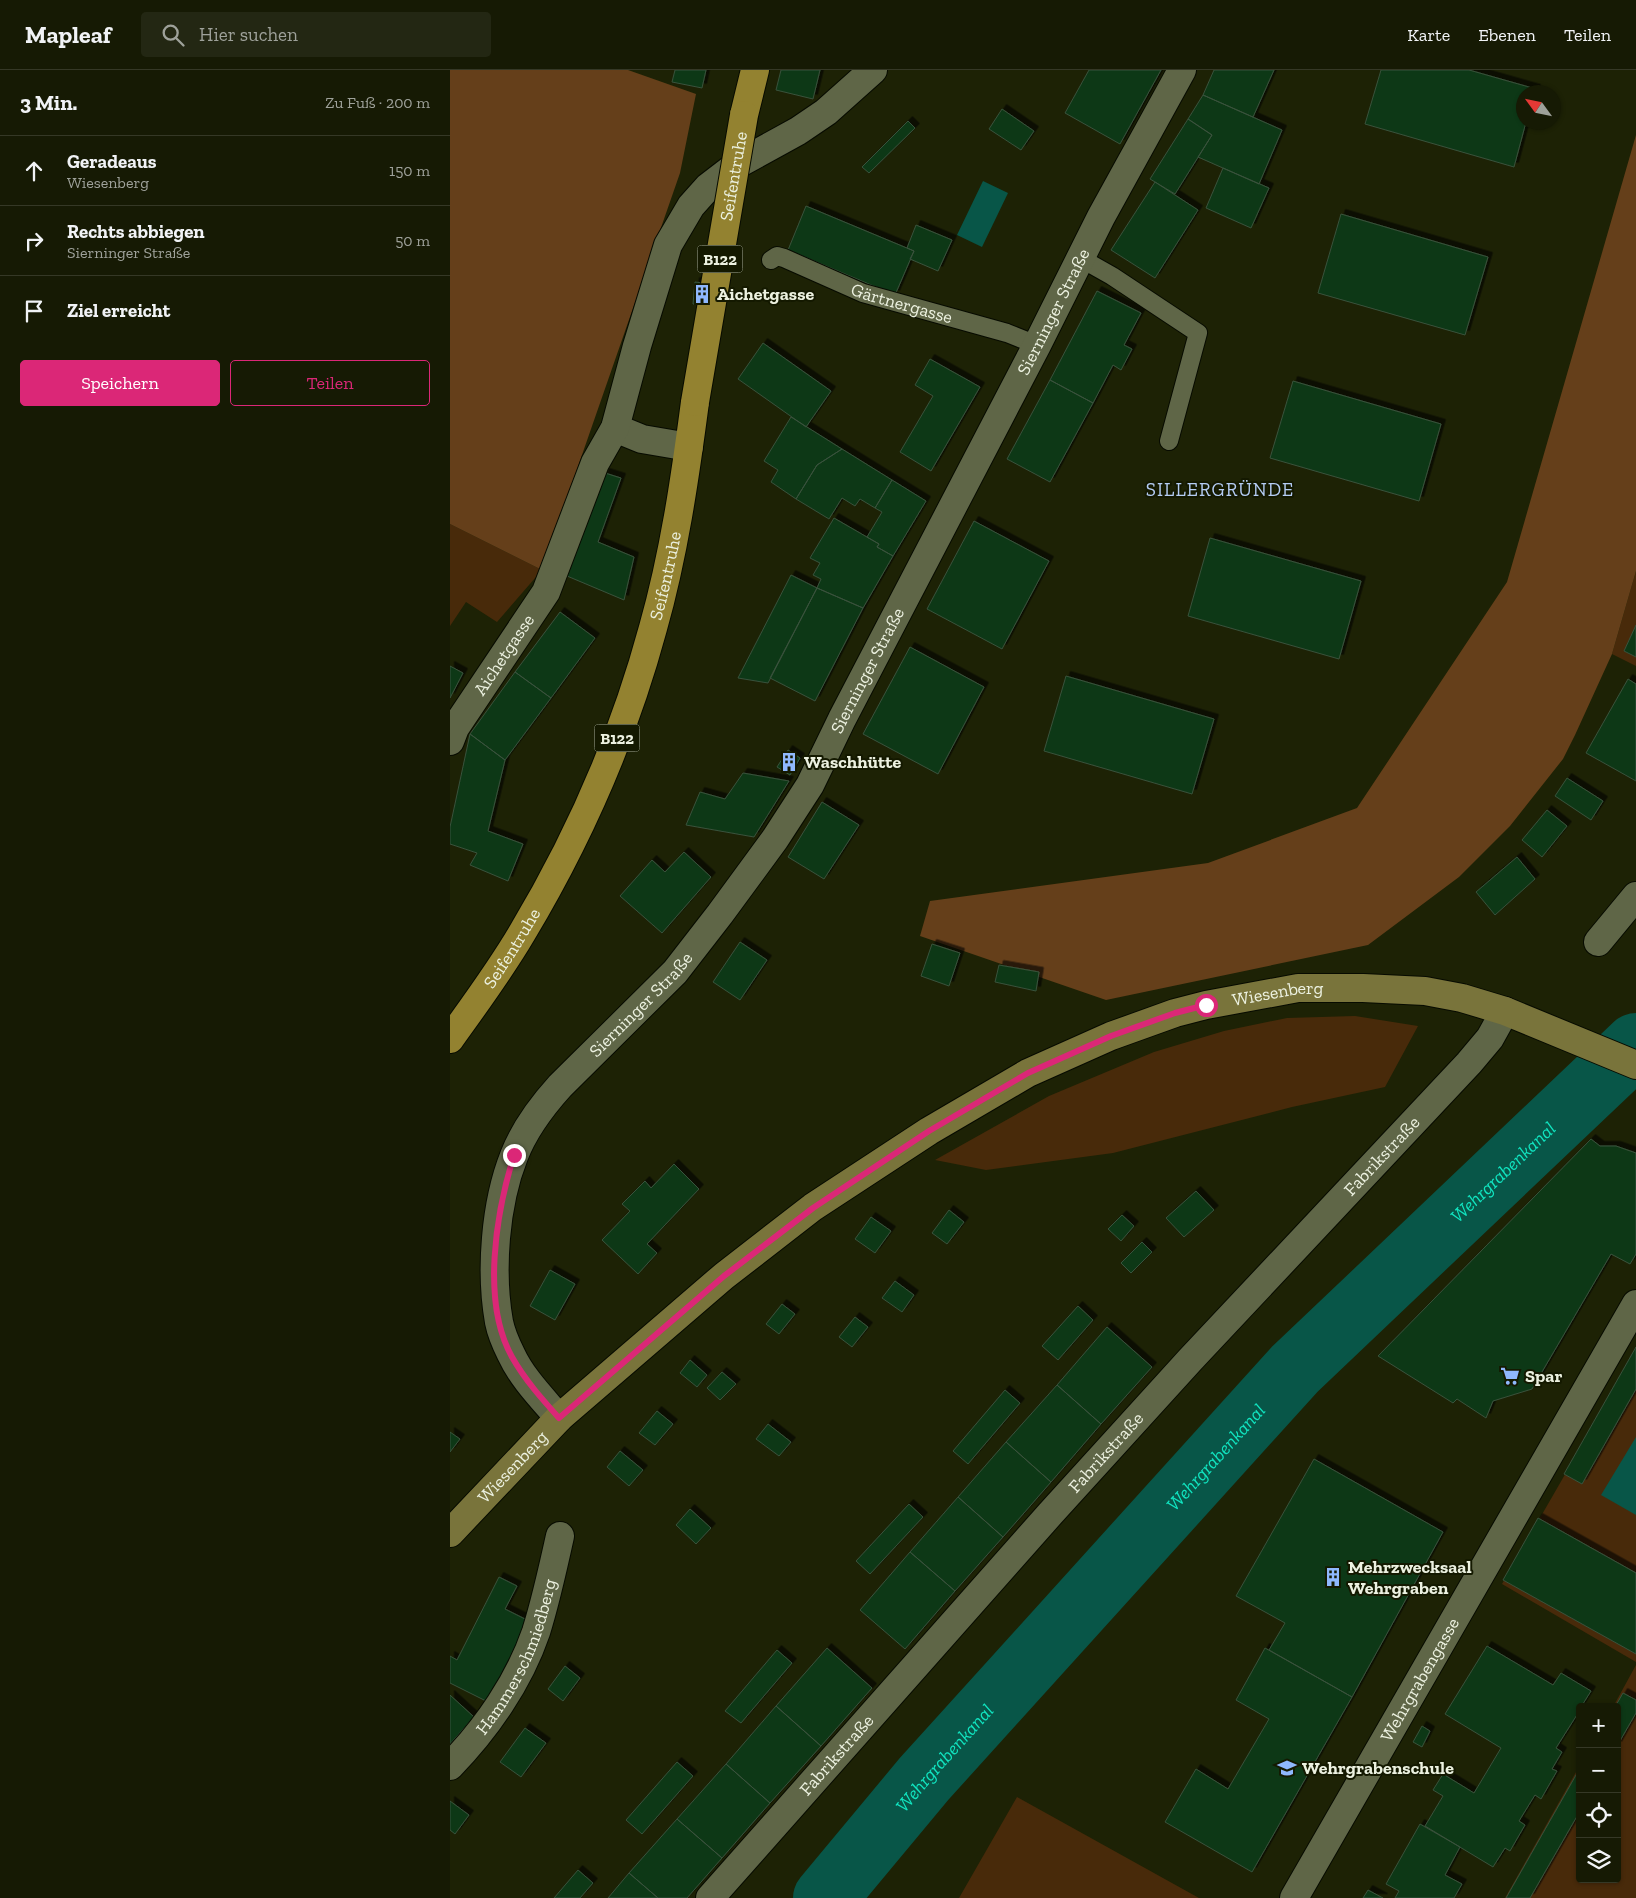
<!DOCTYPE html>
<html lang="de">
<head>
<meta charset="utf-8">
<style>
	:root { --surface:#161a04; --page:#232713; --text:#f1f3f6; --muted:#9ea19a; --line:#353826; --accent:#db2777 }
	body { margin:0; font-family:"Zilla Slab",serif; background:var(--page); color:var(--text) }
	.controls { position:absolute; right:15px; bottom:15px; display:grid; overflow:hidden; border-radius:5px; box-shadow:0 1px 4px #0004 }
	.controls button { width:45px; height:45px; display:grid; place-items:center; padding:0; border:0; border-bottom:1px solid var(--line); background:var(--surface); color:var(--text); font:25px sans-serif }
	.compass { position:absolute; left:1066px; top:15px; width:45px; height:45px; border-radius:50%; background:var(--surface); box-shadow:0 1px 4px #0004; rotate:303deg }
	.stop { position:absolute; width:15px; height:15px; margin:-11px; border:4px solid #db2777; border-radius:50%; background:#fff }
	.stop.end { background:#db2777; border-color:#fff; box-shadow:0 1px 5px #0008 }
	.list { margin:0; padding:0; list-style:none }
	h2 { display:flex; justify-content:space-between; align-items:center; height:65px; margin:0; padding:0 20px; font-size:21px }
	h2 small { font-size:16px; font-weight:400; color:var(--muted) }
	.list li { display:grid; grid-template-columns:32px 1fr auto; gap:15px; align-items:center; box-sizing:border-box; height:70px; padding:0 20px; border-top:1px solid var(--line) }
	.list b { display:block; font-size:19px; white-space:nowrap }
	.list p { margin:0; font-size:16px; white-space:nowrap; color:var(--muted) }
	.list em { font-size:16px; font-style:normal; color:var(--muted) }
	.actions { display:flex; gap:10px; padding:15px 20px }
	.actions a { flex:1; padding:11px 0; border:1px solid var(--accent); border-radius:5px; text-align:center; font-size:18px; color:var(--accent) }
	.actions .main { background:var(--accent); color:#fff }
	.icon { flex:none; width:28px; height:28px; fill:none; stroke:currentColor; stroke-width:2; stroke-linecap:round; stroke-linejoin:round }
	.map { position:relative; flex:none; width:1186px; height:1828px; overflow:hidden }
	header { display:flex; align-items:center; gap:30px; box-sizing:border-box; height:70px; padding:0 25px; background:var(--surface); border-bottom:1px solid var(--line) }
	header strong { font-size:24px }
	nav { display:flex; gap:28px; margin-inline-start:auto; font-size:18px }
	.search { width:350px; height:45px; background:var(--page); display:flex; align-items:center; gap:12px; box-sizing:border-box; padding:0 18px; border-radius:5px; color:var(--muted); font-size:19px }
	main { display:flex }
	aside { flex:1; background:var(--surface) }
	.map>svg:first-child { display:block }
	.green { fill:#482a0a }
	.forest { fill:#653f1a }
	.water { fill:#085648 }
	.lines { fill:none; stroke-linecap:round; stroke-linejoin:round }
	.river { stroke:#085648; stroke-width:64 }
	.building { fill:#0f3817; stroke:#39523c; filter:url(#shadow) }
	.lane-casing { stroke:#070b00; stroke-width:20 }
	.street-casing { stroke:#070b00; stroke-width:30 }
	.secondary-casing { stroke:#070b00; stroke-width:30 }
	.primary-casing { stroke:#070b00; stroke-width:30 }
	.lane { stroke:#5f6647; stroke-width:18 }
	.street { stroke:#5f6647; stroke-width:28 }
	.secondary { stroke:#79743b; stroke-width:28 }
	.primary { stroke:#938230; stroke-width:28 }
	.primary-bridge-casing { stroke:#070b00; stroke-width:30; stroke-linecap:butt }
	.primary-bridge { stroke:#938230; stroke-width:28 }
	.route { stroke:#db2777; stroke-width:6 }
	.labels { text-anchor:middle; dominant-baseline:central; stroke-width:4; stroke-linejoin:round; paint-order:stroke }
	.shield { fill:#141900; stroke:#abb09d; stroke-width:1 }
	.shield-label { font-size:16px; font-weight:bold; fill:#ecf1e0 }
	.street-label { font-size:18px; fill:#ecf1e0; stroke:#141900 }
	.poi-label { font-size:18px; font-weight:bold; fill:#ecf1e0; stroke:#141900; text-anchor:start }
	.neighbourhood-label { font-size:19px; letter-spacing:1px; fill:#b5cdf4; stroke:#141900 }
	.water-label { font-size:19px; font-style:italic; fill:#11e4c0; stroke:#141900 }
</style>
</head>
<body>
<header>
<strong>Mapleaf</strong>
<div class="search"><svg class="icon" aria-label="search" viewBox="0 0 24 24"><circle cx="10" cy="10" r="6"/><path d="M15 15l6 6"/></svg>Hier suchen</div>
<nav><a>Karte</a><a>Ebenen</a><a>Teilen</a></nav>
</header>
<main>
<aside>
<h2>3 Min.<small>Zu Fuß · 200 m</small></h2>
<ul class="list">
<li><svg class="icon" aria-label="ahead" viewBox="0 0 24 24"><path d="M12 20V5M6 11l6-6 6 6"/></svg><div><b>Geradeaus</b><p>Wiesenberg</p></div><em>150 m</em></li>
<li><svg class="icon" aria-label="right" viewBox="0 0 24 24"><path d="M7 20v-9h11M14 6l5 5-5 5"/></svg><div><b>Rechts abbiegen</b><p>Sierninger Straße</p></div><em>50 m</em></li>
<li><svg class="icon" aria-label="arrive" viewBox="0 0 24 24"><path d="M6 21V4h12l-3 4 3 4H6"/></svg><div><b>Ziel erreicht</b></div></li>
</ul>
<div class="actions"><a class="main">Speichern</a><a>Teilen</a></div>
</aside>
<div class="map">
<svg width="1186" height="1828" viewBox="0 0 1186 1828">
	<defs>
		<filter id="shadow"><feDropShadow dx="4.5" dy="-4.5" stdDeviation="0" flood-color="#0009"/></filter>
	</defs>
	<rect width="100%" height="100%" fill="#1d2205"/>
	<path class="green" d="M 0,454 L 92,500 L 47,552 L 16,532 L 0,556 Z
		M 1186,501 L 1186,596 L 1162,584 Z
		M 905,946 L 968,956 L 935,1017 L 842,1037 L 663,1083 L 536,1100 L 485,1090 L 599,1026 L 704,982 L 774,961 L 837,948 Z
		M 1186,1281 L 1186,1592 L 1052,1514 Z
		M 1186,1595 L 1186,1828 L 1055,1828 L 1130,1695 L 1130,1809 L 1167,1809 L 1167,1637 L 1163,1637 Z
		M 567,1727 L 749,1828 L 509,1828 Z"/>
	<path class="forest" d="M 0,0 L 178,0 L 246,24 L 230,103 L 92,500 L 0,454 Z
		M 1186,65 L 1186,501 L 1162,584 L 1125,665 L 1113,689 L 1060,756 L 1009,807 L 918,875 L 656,930 L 470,866 L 480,831 L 758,793 L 907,738 L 1057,512 Z"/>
	<path class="water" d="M 533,111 L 558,123 L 532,177 L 507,165 Z
		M 1186,1367 L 1186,1445 L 1151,1425 Z"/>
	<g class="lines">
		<path class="river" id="s1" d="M 375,1828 L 474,1709 L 845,1299 L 1186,975"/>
	</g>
	<path class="building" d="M 225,0 L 256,0 L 252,18 L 222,12 Z
		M 331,0 L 370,0 L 363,29 L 326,20 Z
		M 639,0 L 711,0 L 670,74 L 615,43 Z
		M 764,0 L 824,0 L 803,47 L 753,25 Z
		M 931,0 L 1019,0 L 1086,19 L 1085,22 L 1074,22 L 1074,52 L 1076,52 L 1064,97 L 915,54 Z
		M 753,25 L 832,60 L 809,114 L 748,87 L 762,65 L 738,49 Z
		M 552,39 L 584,61 L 571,80 L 539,59 Z
		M 738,49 L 762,65 L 725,124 L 700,109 Z
		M 458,51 L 465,58 L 419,103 L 412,97 Z
		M 773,98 L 819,118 L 801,158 L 756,138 Z
		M 705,112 L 748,140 L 705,208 L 661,180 Z
		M 356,136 L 464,181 L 445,225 L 338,180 Z
		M 891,144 L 1038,187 L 1015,265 L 868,223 Z
		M 466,155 L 502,170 L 488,201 L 460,189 L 464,181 L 457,178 Z
		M 245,212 L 261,214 L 258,236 L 243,234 Z
		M 647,221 L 691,243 L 674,275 L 682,279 L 671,300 L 663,295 L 643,333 L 600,310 Z
		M 313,273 L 381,321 L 356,357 L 288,309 Z
		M 480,289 L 530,317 L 481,401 L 450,382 L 483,326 L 465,315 Z
		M 600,310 L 643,333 L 600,412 L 557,389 Z
		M 843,311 L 991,354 L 969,431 L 820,388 Z
		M 341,347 L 392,379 L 367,395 L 346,429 L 321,412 L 328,400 L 314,391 Z
		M 392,379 L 442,410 L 425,438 L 410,429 L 405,436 L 392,428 L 379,449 L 346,429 L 367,395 Z
		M 155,403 L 171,408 L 148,472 L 184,487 L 174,530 L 117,506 Z
		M 442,410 L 476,431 L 443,486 L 427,477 L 429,474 L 417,467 L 432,442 L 425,438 Z
		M 384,448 L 429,474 L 427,477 L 443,486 L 413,538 L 367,518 L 371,509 L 363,505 L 370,493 L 360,488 Z
		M 524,451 L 599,491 L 552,579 L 477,539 Z
		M 760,468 L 911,511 L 889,589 L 738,546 Z
		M 341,505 L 367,518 L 318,613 L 288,608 Z
		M 367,518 L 413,538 L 365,631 L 320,608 Z
		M 110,542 L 145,568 L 101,628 L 65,602 Z
		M 1186,555 L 1186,587 L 1174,581 Z
		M 460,577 L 534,617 L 488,704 L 413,664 Z
		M 0,596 L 13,603 L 0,628 Z
		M 65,602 L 101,628 L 55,690 L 20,664 Z
		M 616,606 L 764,649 L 742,724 L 594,681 Z
		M 1178,609 L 1186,614 L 1186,711 L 1136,683 Z
		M 20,664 L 55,690 L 38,761 L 73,774 L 58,811 L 20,795 L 27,783 L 0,774 L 0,757 Z
		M 338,680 L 350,688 L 340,705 L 327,697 Z
		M 293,703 L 339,711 L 304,767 L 236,755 L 250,722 L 275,729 Z
		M 1117,708 L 1153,731 L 1141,750 L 1105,726 Z
		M 372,732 L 409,755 L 374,809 L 338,787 Z
		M 1097,740 L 1117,756 L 1092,787 L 1072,770 Z
		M 234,782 L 261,807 L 212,863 L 170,826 L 202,790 L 215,802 Z
		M 1067,787 L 1085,809 L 1045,845 L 1026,822 Z
		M 290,872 L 317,890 L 290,930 L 263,912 Z
		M 482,874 L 510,883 L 499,916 L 471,906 Z
		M 549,895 L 589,902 L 586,921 L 545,912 Z
		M 1141,1069 L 1150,1076 L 1166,1076 L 1186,1083 L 1186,1184 L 1180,1194 L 1161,1184 L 1082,1319 L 1043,1331 L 1036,1348 L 1007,1329 L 1003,1333 L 928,1286 Z
		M 224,1094 L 249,1119 L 197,1174 L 207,1183 L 188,1204 L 152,1170 L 180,1141 L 172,1134 L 195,1111 L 201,1118 Z
		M 746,1121 L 764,1140 L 734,1167 L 716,1148 Z
		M 499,1140 L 514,1152 L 497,1174 L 482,1163 Z
		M 672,1145 L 684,1156 L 671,1171 L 658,1159 Z
		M 421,1147 L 441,1161 L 425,1183 L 405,1169 Z
		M 692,1172 L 702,1182 L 681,1203 L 671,1193 Z
		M 100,1200 L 125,1214 L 105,1250 L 80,1236 Z
		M 445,1211 L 464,1225 L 452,1242 L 432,1228 Z
		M 332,1234 L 345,1244 L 329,1264 L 316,1254 Z
		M 628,1236 L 643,1250 L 608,1290 L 592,1276 Z
		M 405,1247 L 418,1257 L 402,1277 L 389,1267 Z
		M 657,1257 L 702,1297 L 651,1354 L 607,1315 Z
		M 1186,1277 L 1186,1319 L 1132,1414 L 1114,1404 Z
		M 240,1290 L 257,1305 L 247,1317 L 230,1303 Z
		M 272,1302 L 286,1314 L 270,1330 L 257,1318 Z
		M 607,1315 L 651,1354 L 601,1412 L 556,1372 Z
		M 555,1320 L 570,1333 L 518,1394 L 503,1381 Z
		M 207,1341 L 223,1354 L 205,1375 L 189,1363 Z
		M 318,1354 L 341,1372 L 329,1386 L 306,1369 Z
		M 0,1362 L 10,1369 L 0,1382 Z
		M 556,1372 L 601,1412 L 553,1467 L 508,1427 Z
		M 170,1381 L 193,1400 L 179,1416 L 157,1397 Z
		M 864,1389 L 993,1462 L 902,1627 L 819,1580 L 835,1553 L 786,1526 Z
		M 508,1427 L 553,1467 L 505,1521 L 460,1482 Z
		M 459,1434 L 473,1447 L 420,1504 L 406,1491 Z
		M 240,1439 L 261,1458 L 246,1474 L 226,1455 Z
		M 1088,1448 L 1186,1503 L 1186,1584 L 1053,1510 Z
		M 460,1482 L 505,1521 L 455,1579 L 410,1540 Z
		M 49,1507 L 67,1516 L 55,1539 L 79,1551 L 38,1632 L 0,1613 L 0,1586 L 7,1590 Z
		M 1037,1576 L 1103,1615 L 1111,1603 L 1141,1621 L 1131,1637 L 1130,1637 L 1130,1640 L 1106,1678 L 1112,1682 L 1102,1699 L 1107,1701 L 1091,1729 L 1085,1725 L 1069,1751 L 1075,1755 L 1060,1781 L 1055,1778 L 1043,1797 L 975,1756 L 993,1726 L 983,1720 L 993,1704 L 1024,1723 L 1051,1678 L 995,1644 Z
		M 377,1578 L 422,1618 L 371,1676 L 326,1636 Z
		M 815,1578 L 902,1627 L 802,1802 L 715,1752 L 746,1699 L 778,1719 L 819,1649 L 786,1630 Z
		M 327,1580 L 342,1593 L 291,1653 L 275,1641 Z
		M 115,1596 L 130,1608 L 113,1631 L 98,1619 Z
		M 1173,1623 L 1186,1630 L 1186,1643 L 1167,1676 L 1167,1637 L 1165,1637 Z
		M 0,1625 L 24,1647 L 0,1674 Z
		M 326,1636 L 371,1676 L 320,1733 L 276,1694 Z
		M 972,1656 L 980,1661 L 972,1677 L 963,1672 Z
		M 75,1658 L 96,1673 L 71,1707 L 50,1692 Z
		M 227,1692 L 243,1706 L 192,1764 L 176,1750 Z
		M 276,1694 L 320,1733 L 272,1788 L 227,1749 Z
		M 1130,1698 L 1130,1741 L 1080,1828 L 1056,1828 Z
		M 0,1731 L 19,1745 L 5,1764 L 0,1760 Z
		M 227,1749 L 272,1788 L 237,1828 L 208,1828 L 179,1803 Z
		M 970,1754 L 1010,1777 L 995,1805 L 1012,1814 L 1004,1828 L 945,1828 L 949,1821 L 936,1814 Z
		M 128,1800 L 143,1813 L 130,1828 L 104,1828 Z
		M 179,1803 L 208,1828 L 158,1828 Z
		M 918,1820 L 933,1828 L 913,1828 Z"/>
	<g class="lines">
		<g class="lane-casing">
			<g id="lane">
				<path d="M 630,188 L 662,206 L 748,263 L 719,371"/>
				<path id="s2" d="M 321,190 L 327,186 L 334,188 L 413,223 L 557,263 L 587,275"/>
			</g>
		</g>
		<g class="street-casing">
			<g id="street">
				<path d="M 165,358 L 192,369 L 239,377"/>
				<path id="s3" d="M 0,671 L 5,658 L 96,522 L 145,393 L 165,358 L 187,276 L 218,175 L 241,136 L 258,117 L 288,94 L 348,61 L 376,42 L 423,0"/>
				<path d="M 1148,872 L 1186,826"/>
				<path id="s4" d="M 109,1348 C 92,1328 72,1308 61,1284 C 56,1274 51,1262 49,1252 C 40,1201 45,1134 64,1086 C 74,1060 91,1037 110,1016 L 225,902 L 270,844 L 325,769 L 360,715 L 392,649 L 587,275 L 651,147 L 732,0"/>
				<path id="s5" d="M 0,1696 C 36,1659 69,1612 86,1562 C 96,1530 103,1498 110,1466"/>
				<path id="s6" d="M 260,1828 L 600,1444 L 740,1290 L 1019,993 L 1040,968 L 1055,941"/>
				<path id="s7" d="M 844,1828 L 1186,1234"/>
			</g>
		</g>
		<g class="secondary-casing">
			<g id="secondary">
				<path id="s8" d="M 0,1463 L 109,1348 L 274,1206 L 363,1137 L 479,1061 L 578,1003 L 661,966 L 725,943 L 756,935 L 848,918 L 913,918 L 975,921 L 1012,928 L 1055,941 L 1186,995"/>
			</g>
		</g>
		<g class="primary-casing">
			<g id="primary">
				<path d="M 294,45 L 305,0"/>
				<path id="s9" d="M 0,969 C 25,934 51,899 72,863 C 129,768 174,665 203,558 C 224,484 235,408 245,332"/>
			</g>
		</g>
		<use href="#lane" class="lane"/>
		<use href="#street" class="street"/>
		<use href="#secondary" class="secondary"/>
		<use href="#primary" class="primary"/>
		<g class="primary-bridge-casing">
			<g id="primary-bridge">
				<path id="s10" d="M 245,332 L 294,45"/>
			</g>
		</g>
		<use href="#primary-bridge" class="primary-bridge"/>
	</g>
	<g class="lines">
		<path class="route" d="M 64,1085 C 46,1143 31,1232 62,1287 C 75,1310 92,1329 109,1348 L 274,1206 L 363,1138 L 479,1061 L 578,1003 L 661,966 L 725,943 L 756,935"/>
	</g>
	<defs>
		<g id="building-bare" transform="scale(1.5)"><path d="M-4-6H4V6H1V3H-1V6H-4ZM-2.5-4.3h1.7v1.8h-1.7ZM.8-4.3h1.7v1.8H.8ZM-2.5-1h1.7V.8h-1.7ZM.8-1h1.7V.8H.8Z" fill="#8fb8fd" stroke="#141900" stroke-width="2.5" paint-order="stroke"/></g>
		<g id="supermarket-bare" transform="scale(1.5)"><path d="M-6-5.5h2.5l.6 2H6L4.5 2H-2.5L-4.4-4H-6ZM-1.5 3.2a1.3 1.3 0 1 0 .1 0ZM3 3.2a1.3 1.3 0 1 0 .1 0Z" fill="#8fb8fd" stroke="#141900" stroke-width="2.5" paint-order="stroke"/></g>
		<g id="school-bare" transform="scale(1.5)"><path d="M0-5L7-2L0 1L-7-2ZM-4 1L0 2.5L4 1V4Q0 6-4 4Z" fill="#8fb8fd" stroke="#141900" stroke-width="2.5" paint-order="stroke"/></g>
	</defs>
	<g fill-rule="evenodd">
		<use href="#building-bare" x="252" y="224"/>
		<use href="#building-bare" x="339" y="692"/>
		<use href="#supermarket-bare" x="1060" y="1306"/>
		<use href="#building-bare" x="883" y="1507"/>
		<use href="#school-bare" x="837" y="1698"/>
	</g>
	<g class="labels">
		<g class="shield">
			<rect x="247.5" y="175.5" width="45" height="27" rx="4"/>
			<rect x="144.5" y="654.5" width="45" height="27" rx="4"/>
		</g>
		<g class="shield-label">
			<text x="270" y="189">B122</text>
			<text x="167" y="668">B122</text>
		</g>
		<g class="street-label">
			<text stroke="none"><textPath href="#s10" startOffset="229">Seifentruhe</textPath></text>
			<text stroke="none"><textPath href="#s2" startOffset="141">Gärtnergasse</textPath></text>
			<text stroke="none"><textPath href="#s4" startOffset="1292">Sierninger Straße</textPath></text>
			<text stroke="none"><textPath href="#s9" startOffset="515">Seifentruhe</textPath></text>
			<text stroke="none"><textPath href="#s3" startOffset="102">Aichetgasse</textPath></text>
			<text stroke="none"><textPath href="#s4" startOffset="888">Sierninger Straße</textPath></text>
			<text stroke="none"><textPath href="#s9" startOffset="110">Seifentruhe</textPath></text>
			<text stroke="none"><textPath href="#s8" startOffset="1006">Wiesenberg</textPath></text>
			<text stroke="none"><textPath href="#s4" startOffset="482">Sierninger Straße</textPath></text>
			<text stroke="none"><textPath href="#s6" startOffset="1001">Fabrikstraße</textPath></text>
			<text stroke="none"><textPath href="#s6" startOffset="596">Fabrikstraße</textPath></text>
			<text stroke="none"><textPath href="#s8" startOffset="91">Wiesenberg</textPath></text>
			<text stroke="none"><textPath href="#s5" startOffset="130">Hammerschmiedberg</textPath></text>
			<text stroke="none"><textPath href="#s7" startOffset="252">Wehrgrabengasse</textPath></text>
			<text stroke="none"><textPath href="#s6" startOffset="191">Fabrikstraße</textPath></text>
		</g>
		<g class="poi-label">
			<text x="267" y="224">Aichetgasse</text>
			<text x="354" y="692">Waschhütte</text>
			<text x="1075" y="1306">Spar</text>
			<text x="898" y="1497">Mehrzwecksaal<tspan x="898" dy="21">Wehrgraben</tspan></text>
			<text x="852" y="1698">Wehrgrabenschule</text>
		</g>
		<g class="neighbourhood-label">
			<text x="770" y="419">SILLERGRÜNDE</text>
		</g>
		<g class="water-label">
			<text stroke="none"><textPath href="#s1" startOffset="994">Wehrgrabenkanal</textPath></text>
			<text stroke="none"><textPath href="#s1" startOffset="589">Wehrgrabenkanal</textPath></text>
			<text stroke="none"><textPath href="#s1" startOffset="184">Wehrgrabenkanal</textPath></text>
		</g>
	</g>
</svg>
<div class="controls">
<button>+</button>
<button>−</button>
<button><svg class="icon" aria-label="locate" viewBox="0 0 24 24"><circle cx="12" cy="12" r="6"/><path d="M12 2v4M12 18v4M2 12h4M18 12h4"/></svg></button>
<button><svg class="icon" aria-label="layers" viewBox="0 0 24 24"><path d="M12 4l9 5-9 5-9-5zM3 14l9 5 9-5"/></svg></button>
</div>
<svg class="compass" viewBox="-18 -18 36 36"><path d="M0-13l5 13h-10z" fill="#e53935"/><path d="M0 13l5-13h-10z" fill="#9ea19a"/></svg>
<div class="stop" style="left:756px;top:935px"></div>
<div class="stop end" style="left:64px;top:1085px"></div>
</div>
</main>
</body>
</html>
